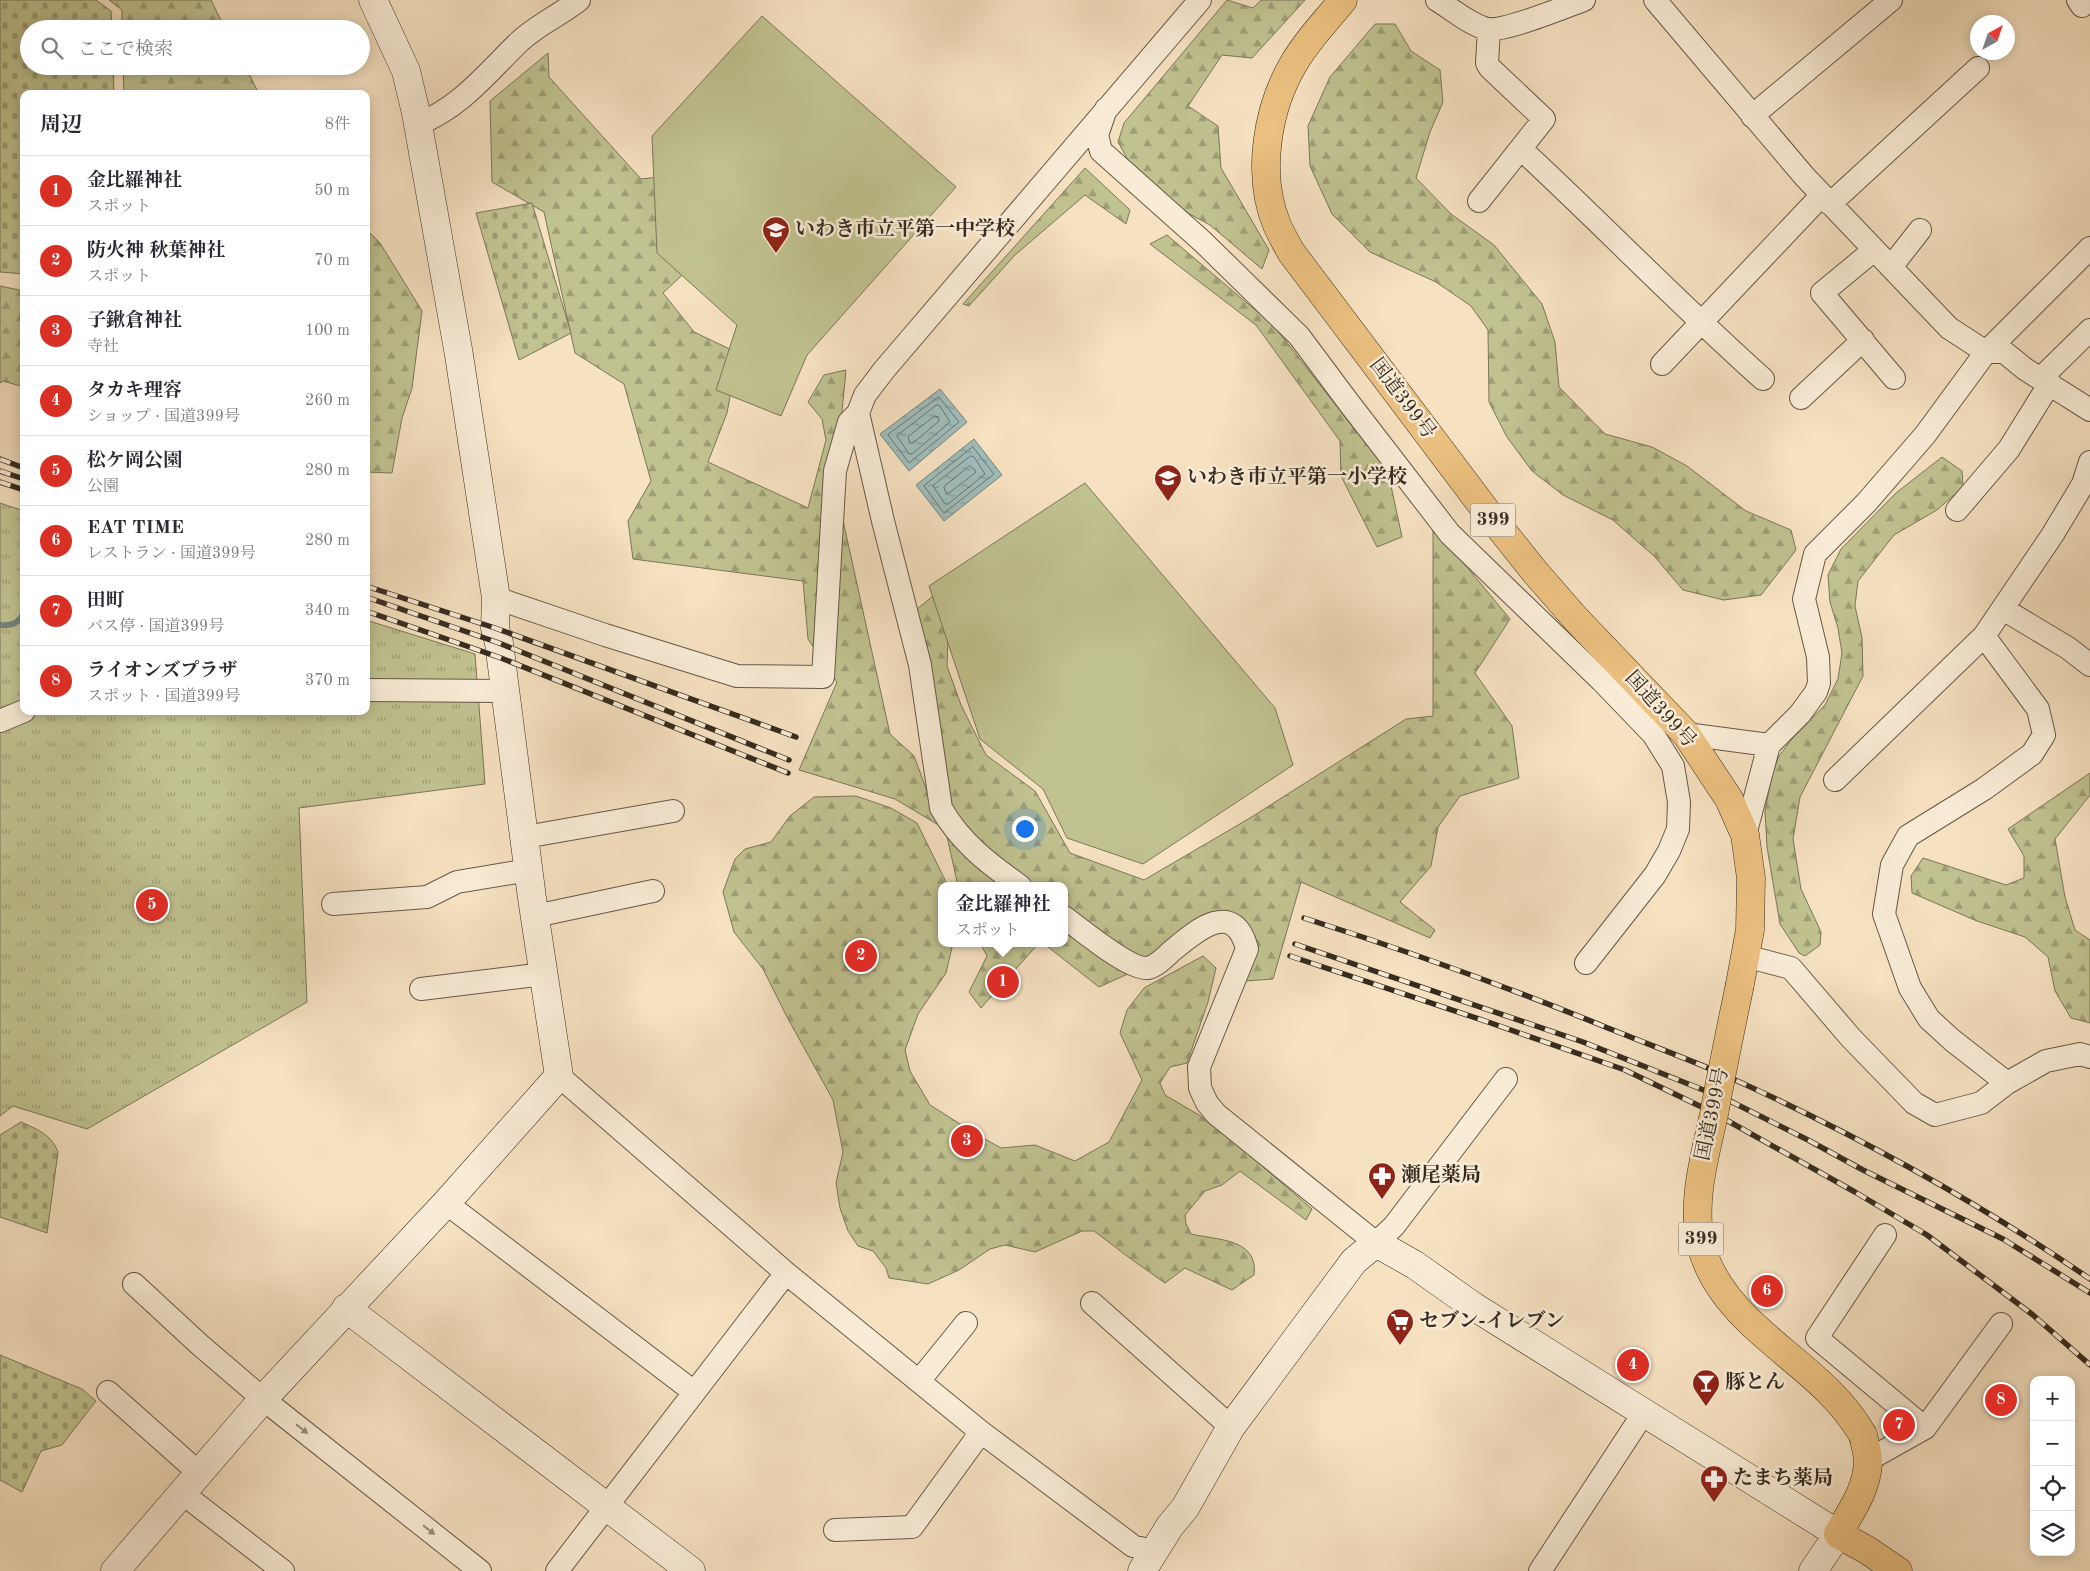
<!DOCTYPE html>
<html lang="ja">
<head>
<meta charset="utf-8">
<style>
	:root { --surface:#fff; --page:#f7f7f7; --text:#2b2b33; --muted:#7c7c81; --line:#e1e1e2; --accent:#d93025 }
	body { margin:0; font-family:"Old Standard TT","Noto Serif JP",serif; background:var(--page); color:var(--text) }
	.controls { position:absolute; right:15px; bottom:15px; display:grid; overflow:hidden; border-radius:10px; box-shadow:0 2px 12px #0003 }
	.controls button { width:45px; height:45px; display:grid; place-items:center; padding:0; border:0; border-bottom:1px solid var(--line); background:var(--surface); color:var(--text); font:25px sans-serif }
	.compass { position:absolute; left:1970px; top:15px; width:45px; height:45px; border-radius:50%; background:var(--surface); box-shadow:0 2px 12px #0003; rotate:40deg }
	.you { position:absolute; left:1024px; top:828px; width:18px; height:18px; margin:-12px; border:4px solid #fff; border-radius:50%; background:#1a73e8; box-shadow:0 0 0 8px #1a73e833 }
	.badge { display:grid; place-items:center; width:32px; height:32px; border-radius:50%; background:var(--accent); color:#fff; font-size:16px; font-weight:700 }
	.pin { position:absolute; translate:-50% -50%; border:2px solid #fff; box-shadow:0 1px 5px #0006 }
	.popup { position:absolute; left:938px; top:882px; width:130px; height:65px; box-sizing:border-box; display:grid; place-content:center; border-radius:10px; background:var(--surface); filter:drop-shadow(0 1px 4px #0005); font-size:16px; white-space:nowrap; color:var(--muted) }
	.popup b { font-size:19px; color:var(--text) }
	.popup::after { content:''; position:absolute; left:50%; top:100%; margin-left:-10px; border:10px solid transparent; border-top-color:var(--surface) }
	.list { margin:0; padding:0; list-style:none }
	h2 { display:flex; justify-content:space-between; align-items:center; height:65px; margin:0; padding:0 20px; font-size:21px }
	h2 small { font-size:16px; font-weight:400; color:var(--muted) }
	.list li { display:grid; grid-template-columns:32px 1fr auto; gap:15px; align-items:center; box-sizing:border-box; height:70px; padding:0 20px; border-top:1px solid var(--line) }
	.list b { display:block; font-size:19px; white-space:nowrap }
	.list p { margin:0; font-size:16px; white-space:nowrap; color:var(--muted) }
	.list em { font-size:16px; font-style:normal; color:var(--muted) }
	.icon { flex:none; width:28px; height:28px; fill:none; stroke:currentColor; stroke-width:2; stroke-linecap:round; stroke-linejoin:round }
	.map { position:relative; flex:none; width:2090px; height:1571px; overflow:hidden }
	.search { position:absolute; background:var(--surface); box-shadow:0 2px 12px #0003; left:20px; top:20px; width:350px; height:55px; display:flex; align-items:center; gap:12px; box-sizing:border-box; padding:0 18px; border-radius:28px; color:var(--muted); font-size:19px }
	.panel { position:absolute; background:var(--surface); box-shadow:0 2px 12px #0003; left:20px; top:90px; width:350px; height:625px; border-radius:10px }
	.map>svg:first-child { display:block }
	.forest { fill:url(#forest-firs); stroke:#7b7658 }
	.cemetery { fill:url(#cemetery-stones); stroke:#7b7658 }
	.park { fill:url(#park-tufts); stroke:#7b7658 }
	.pitch { fill:#c0c290; stroke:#7b7658 }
	.water { fill:url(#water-ripples); stroke:#75827d }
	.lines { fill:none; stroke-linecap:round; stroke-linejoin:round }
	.shore { stroke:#6a746d; stroke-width:1 }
	.stream { stroke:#75827d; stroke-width:6 }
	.street-casing { stroke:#665848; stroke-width:24 }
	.secondary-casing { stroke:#362b1f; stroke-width:29 }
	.highway-casing { stroke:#362b1f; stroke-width:29 }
	.street { stroke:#f9ecd7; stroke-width:22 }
	.secondary { stroke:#f9ecd7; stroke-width:28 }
	.highway { stroke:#ebc080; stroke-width:28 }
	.rail-casing { stroke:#362b1f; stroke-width:5.5 }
	.rail { stroke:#f9ecd7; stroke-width:4; stroke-dasharray:11; stroke-linecap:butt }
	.highway-bridge-casing { stroke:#362b1f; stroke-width:29; stroke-linecap:butt }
	.highway-bridge { stroke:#ebc080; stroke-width:28 }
	.oneway { fill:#988c7b }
	.labels { text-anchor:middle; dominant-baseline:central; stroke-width:5; stroke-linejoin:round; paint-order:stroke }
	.shield { fill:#f9ecd7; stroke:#706556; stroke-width:1 }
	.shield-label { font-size:19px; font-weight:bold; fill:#362b1f }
	.poi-label { font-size:20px; font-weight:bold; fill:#362b1f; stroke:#f9ecd7; text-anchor:start }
	.street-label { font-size:20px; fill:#362b1f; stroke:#f9ecd7 }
</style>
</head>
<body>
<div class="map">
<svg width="2090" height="1571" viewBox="0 0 2090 1571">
	<defs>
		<pattern id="forest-firs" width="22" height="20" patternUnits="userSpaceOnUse" patternTransform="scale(1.25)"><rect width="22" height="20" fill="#c0c290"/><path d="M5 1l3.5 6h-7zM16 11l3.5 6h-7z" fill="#9d9e75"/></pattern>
		<pattern id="cemetery-stones" width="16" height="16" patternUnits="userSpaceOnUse" patternTransform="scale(1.25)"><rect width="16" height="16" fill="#c0c290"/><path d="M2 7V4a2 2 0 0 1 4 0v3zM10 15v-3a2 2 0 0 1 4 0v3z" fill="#9d9e75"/></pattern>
		<pattern id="park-tufts" width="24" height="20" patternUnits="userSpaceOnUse" patternTransform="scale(1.25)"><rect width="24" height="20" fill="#c0c290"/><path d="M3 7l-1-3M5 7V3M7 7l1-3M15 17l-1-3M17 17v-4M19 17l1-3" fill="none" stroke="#9d9e75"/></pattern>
		<pattern id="water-ripples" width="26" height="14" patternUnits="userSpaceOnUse" patternTransform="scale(1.25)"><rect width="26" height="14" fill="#9fbcbb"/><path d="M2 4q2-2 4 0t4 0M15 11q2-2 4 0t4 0" fill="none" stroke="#829997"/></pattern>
	</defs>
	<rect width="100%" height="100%" fill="#f6e1c1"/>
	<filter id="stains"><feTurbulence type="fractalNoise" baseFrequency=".004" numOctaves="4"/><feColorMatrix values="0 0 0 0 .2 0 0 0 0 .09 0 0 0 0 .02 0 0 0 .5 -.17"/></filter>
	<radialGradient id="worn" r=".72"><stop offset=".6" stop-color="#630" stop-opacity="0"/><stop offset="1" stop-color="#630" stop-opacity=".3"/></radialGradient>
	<path class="forest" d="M 109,0 L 211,0 L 225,29 L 122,29 L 122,10 Z
		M 1227,0 L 1253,8 L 1261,0 L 1305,0 L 1252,58 L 1222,55 L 1188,106 L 1218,126 L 1221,168 L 1269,250 L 1262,269 L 1210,225 L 1171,204 L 1132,167 L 1118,142 L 1124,123 Z
		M 1375,24 L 1395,24 L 1411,51 L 1440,70 L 1443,102 L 1430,132 L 1416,178 L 1451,214 L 1494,245 L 1542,304 L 1555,342 L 1559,387 L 1605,434 L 1652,447 L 1687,466 L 1746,511 L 1791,530 L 1796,550 L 1761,595 L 1724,600 L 1683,590 L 1655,557 L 1613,520 L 1563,495 L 1532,471 L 1507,437 L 1489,402 L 1488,330 L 1471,306 L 1436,282 L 1370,252 L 1332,214 L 1310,166 L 1308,126 L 1330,77 Z
		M 548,53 L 549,77 L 641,179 L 685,174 L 695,263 L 663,293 L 694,332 L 738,353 L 727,413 L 708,462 L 808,508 L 826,440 L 822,419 L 808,402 L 824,375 L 846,370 L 835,484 L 890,734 L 914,756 L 940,826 L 895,799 L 799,770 L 837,682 L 808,639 L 803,581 L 633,559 L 628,521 L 651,481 L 624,384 L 575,353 L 544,212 L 492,182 L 490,101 Z
		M 123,66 L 245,66 L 259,94 L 124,94 Z
		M 1085,168 L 1130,210 L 1126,224 L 1085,195 L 1015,255 L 969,306 L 963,304 Z
		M 366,229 L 380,243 L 422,311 L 412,388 L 402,418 L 392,473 L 366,472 Z
		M 1167,235 L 1274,326 L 1388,472 L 1402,537 L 1377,547 L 1341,476 L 1340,441 L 1256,325 L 1150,244 Z
		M 0,286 L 24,291 L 24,387 L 3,381 L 0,383 Z
		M 1942,457 L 1962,471 L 1963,487 L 1937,510 L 1894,535 L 1858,581 L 1855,606 L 1862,638 L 1863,676 L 1800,797 L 1793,839 L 1801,889 L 1821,932 L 1820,945 L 1805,956 L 1799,953 L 1780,924 L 1767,847 L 1765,811 L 1772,774 L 1779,756 L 1791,740 L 1825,705 L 1838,679 L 1842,653 L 1838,628 L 1830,602 L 1828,575 L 1841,549 L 1896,493 Z
		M 1433,526 L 1510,619 L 1475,673 L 1512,726 L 1519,778 L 1460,796 L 1438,827 L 1431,866 L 1400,902 L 1435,930 L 1430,938 L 1301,882 L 1273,979 L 1246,981 L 1246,930 L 1201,926 L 1185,948 L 1099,987 L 1043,943 L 1064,943 L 1064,886 L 958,886 L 902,634 L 916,610 L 939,591 L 949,605 L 947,666 L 961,705 L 986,755 L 1035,791 L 1070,853 L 1144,880 L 1250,818 L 1406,719 L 1433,716 Z
		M 2090,773 L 2090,795 L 2055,839 L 2065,897 L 2075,930 L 2090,940 L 2090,1023 L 2071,1018 L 2055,991 L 2048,957 L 2025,937 L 1977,921 L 1912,893 L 1911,876 L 1923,858 L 2006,885 L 2024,878 L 2024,856 L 2008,829 Z
		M 856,796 L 891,808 L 917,823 L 948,886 L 942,886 L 942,943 L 953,943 L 946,973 L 918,1014 L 905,1050 L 910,1071 L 930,1105 L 976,1134 L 1001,1148 L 1035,1145 L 1075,1161 L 1109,1142 L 1142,1080 L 1120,1033 L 1127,1010 L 1144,988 L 1203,956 L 1216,968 L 1208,1002 L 1187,1063 L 1170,1067 L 1160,1083 L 1165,1095 L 1199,1115 L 1232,1140 L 1312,1209 L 1306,1220 L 1240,1171 L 1222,1185 L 1205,1191 L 1185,1215 L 1186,1224 L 1191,1234 C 1216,1240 1259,1238 1254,1275 L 1232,1290 L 1185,1268 L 1165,1283 L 1131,1259 L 1094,1231 L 1082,1231 L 1035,1252 L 1005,1245 L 990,1249 L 959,1270 L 928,1284 L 889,1278 L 886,1268 L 873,1251 L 858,1246 L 848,1231 L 840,1208 L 836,1183 L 843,1152 L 833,1100 L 787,1017 L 763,969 L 734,932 L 723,892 L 735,859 L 745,849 L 771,842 L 790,816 L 814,797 Z
		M 980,943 L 1039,943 L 981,1008 L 969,992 L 987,956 Z"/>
	<path class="cemetery" d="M 0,0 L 96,0 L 111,11 L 112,29 L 29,29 L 29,66 L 113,66 L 114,94 L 24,94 L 24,274 L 0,272 Z
		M 532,203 L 571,333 L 519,360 L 476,213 Z
		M 21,1122 C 37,1129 52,1135 58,1152 L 47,1233 L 0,1217 L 0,1135 Z
		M 0,1355 L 82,1389 L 96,1401 L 62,1445 L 41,1451 L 22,1492 L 0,1480 Z"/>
	<path class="park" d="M 0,503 L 24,511 L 24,711 L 366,711 L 366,620 L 475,654 L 485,784 L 299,808 L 307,1002 L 87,1129 L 13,1106 L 0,1116 Z"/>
	<path class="pitch" d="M 762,16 L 956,187 L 807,355 L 781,416 L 716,390 L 737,325 L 657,253 L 652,136 Z
		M 1085,483 L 1275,708 L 1293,765 L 1143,864 L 1067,838 L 1043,789 L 980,739 L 929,586 Z"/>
	<path class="water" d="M 940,389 L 967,422 L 909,471 L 880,434 Z
		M 974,439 L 1002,475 L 944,521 L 916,485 Z"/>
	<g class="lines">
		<path class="shore" d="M 939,397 L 959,422 L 909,463 L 888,435 Z
			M 937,405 L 940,406 L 950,422 L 912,454 L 909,454 L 897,436 Z
			M 935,416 L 938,417 L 939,421 L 913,443 L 910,443 L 908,437 Z
			M 973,447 L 994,474 L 944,513 L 924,486 Z
			M 971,456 L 974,457 L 985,474 L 948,504 L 945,504 L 933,486 Z
			M 970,466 L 975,470 L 975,473 L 949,493 L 946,493 L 944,487 Z"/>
		<path class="stream" d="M 0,625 C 12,626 17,624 24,613"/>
		<g class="street-casing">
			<path id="street" d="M 1437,0 C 1453,10 1469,24 1487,29 C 1504,32 1565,7 1584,0
				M 1655,0 L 1805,177 L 1949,328 L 1986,352 L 2004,352 L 2025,369 L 2090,410
				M 2078,0 L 2082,6
				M 1106,109 L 1097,135 L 1101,151 L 1203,242 L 1299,336 L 1349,403 L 1450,534 L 1602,681 L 1653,734 L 1673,766 L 1679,802 L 1678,829 L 1669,851 L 1655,875 L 1586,963
				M 1752,116 L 1891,0
				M 418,124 C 460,108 488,72 519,42 C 537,25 560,15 579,0
				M 1521,149 C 1603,225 1680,305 1763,379
				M 1479,201 L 1544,119 L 1490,68 L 1487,63 L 1489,29
				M 1830,204 L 1978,68
				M 1874,250 L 1822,293 L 1894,378
				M 1891,267 L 1920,230
				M 1662,364 L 1822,195
				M 2042,377 L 2090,330
				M 1801,398 L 1863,340
				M 1957,510 L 2009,449 L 2050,383
				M 496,598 L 605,635 L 737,676 L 823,677 L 835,471 L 849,422 L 858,413
				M 2003,609 L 2068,648 L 2090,665
				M 1984,636 L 2038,709 L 2044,735 L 2032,754 L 1984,789 L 1908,836 L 1892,865 L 1884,914 L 1910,988 L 1929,1019 L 1952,1040 L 2007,1083
				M 366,690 L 506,691
				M 0,721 L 24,711
				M 1686,734 L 1769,745 L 1800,714 L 1816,692 L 1819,683 L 1818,657 L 1804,599 L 1815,554 L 1866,503 L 1925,435 L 1986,352 L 2090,248
				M 1835,780 L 1984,636 L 2053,534 L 2083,484 L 2090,462
				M 1745,835 L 1769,745
				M 525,837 L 673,811
				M 1020,886 C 989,864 960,842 941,808 L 920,665 L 883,521 L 858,413 L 865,395 L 884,370 L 1200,0
				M 333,904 L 427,897 L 457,882 L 529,870
				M 535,916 L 653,891
				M 1064,917 C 1081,929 1129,970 1148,968 C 1157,966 1166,956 1173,950 C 1198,929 1234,899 1247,949 L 1199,1067 L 1200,1088 L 1207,1103 L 1216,1114 L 1376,1243 L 1394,1226 L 1506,1079
				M 1745,956 L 1791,968 L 1851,1038 L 1914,1103 L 1935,1115 L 1981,1103 L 2007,1083 L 2046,1061 L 2080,1054 L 2090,1057
				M 421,989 L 544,974
				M 559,1076 L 786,1273 L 981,1432 L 1133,1546 L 1155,1552
				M 446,1203 L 694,1392
				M 1885,1235 L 1817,1338 L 1925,1428
				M 134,1284 L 200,1345 L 263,1399 L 480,1571
				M 1092,1303 L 1231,1427
				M 919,1381 L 966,1323
				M 108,1392 L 199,1473
				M 1868,1460 L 1925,1428 L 2001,1324
				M 182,1493 L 283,1571
				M 835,1530 L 912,1527 L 981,1432
				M 557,1571 L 786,1273
				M 1540,1571 L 1643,1414"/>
		</g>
		<g class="secondary-casing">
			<path id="secondary" d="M 346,1308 L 691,1571
				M 115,1571 L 263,1399 L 446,1203 L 559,1076 L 532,898 L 499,643 L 495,628 L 496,598 L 459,355 L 416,113 L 406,71 L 373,0
				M 1142,1571 L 1170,1526 L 1185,1508 L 1231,1427 L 1354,1261 L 1376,1243 L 1415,1265 L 1473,1306 L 1838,1534 L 1813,1571"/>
		</g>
		<g class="highway-casing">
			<path id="highway" d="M 1343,0 C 1327,20 1307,40 1294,63 C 1267,108 1256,175 1277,225 C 1281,234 1286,243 1291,252 L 1484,508 L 1535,572 L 1576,619 L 1686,734 L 1729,799 L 1745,835 L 1751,878 L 1750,930 L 1740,984
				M 1863,1435 C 1865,1444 1868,1453 1868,1462 C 1867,1490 1851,1511 1838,1534 L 1867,1550 L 1898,1571"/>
		</g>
		<use href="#street" class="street"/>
		<use href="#secondary" class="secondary"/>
		<use href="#highway" class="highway"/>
		<g class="rail-casing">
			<path id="rail" d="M 0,459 L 24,468
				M 0,471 L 24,479
				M 0,482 L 24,490
				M 366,586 L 495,628 L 796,737
				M 366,597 L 499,643 L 789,760
				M 366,611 L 501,658 L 788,773
				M 1304,918 C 1405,950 1505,986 1603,1026 C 1640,1041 1677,1055 1713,1070 C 1844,1128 1972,1198 2090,1279
				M 1295,944 L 1583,1042 L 1726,1099 L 1808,1140 L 1863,1170 L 2003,1239 L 2090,1293
				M 1290,956 L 1488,1022 L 1625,1070 L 1712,1112 L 1855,1192 L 1927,1235 L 2033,1315 L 2090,1365"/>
		</g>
		<use href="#rail" class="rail"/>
		<g class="highway-bridge-casing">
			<path id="highway-bridge" d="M 1740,984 C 1731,1027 1722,1071 1714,1114 C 1705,1156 1691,1202 1701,1245 C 1708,1273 1726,1298 1746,1318 C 1786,1358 1834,1385 1863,1435"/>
		</g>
		<use href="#highway-bridge" class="highway-bridge"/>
	</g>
	<defs><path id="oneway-solid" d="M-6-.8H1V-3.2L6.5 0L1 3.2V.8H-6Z" transform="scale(1.25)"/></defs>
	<g class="oneway">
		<use href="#oneway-solid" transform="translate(302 1429) rotate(38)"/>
		<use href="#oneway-solid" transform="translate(429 1530) rotate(38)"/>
	</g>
	<defs>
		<g id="school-pin" transform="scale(1.4375)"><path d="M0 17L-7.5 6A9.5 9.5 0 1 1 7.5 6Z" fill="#8f2418" stroke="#f9ecd7"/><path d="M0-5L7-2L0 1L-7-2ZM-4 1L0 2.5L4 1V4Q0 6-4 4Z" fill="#fff"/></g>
		<g id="pharmacy-pin" transform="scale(1.4375)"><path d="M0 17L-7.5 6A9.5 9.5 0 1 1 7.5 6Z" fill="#8f2418" stroke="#f9ecd7"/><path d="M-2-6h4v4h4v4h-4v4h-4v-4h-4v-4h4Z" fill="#fff"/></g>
		<g id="supermarket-pin" transform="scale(1.4375)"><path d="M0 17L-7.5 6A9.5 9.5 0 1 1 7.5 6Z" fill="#8f2418" stroke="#f9ecd7"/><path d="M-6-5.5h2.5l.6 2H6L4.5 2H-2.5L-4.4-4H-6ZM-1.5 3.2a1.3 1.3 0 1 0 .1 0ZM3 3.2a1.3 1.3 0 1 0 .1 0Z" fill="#fff"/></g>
		<g id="bar-pin" transform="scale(1.4375)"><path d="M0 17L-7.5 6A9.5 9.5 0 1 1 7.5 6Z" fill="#8f2418" stroke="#f9ecd7"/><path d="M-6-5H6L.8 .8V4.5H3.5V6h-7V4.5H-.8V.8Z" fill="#fff"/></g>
	</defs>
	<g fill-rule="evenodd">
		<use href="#school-pin" x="776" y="230"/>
		<use href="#school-pin" x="1168" y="478"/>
		<use href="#pharmacy-pin" x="1382" y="1176"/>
		<use href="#supermarket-pin" x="1400" y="1322"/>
		<use href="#bar-pin" x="1706" y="1383"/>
		<use href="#pharmacy-pin" x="1714" y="1479"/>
	</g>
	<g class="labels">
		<g class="shield">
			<rect x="1470.5" y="503.5" width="45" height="33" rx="4"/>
			<rect x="1678.5" y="1222.5" width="45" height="33" rx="4"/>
		</g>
		<g class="shield-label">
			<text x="1493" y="520">399</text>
			<text x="1701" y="1239">399</text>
		</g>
		<g class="poi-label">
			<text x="795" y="230">いわき市立平第一中学校</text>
			<text x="1187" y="478">いわき市立平第一小学校</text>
			<text x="1401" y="1176">瀬尾薬局</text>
			<text x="1419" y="1322">セブン-イレブン</text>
			<text x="1725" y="1383">豚とん</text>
			<text x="1733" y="1479">たまち薬局</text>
		</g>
		<g class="street-label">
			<text transform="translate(1402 399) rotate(53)">国道399号</text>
			<text transform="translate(1660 710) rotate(48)">国道399号</text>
			<text transform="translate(1713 1114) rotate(-78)">国道399号</text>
		</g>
	</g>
	<rect width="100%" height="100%" filter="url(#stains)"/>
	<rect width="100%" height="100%" fill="url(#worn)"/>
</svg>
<div class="controls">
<button>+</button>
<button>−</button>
<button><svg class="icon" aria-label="locate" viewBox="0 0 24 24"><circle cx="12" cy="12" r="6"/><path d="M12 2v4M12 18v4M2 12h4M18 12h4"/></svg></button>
<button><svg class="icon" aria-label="layers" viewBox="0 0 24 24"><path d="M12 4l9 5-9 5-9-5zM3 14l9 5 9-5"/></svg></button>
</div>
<svg class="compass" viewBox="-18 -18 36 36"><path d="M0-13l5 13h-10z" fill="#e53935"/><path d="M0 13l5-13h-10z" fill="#7c7c81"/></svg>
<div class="you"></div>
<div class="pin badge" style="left:1003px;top:982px">1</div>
<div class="popup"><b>金比羅神社</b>スポット</div>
<div class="pin badge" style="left:861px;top:956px">2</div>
<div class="pin badge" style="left:967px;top:1141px">3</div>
<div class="pin badge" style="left:1633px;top:1365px">4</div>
<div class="pin badge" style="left:152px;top:905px">5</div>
<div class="pin badge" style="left:1767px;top:1291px">6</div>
<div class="pin badge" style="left:1899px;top:1425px">7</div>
<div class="pin badge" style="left:2001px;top:1400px">8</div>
<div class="search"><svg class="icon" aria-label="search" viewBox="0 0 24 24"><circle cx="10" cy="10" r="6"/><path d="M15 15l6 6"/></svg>ここで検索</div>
<section class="panel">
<h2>周辺<small>8件</small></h2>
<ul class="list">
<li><span class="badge">1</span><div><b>金比羅神社</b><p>スポット</p></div><em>50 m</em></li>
<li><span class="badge">2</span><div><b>防火神 秋葉神社</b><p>スポット</p></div><em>70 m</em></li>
<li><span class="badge">3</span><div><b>子鍬倉神社</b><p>寺社</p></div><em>100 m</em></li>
<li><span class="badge">4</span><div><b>タカキ理容</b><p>ショップ · 国道399号</p></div><em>260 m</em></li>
<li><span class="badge">5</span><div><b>松ケ岡公園</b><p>公園</p></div><em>280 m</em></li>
<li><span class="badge">6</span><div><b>EAT TIME</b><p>レストラン · 国道399号</p></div><em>280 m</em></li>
<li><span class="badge">7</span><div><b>田町</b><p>バス停 · 国道399号</p></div><em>340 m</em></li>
<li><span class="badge">8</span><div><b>ライオンズプラザ</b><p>スポット · 国道399号</p></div><em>370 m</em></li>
</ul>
</section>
</div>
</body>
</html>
